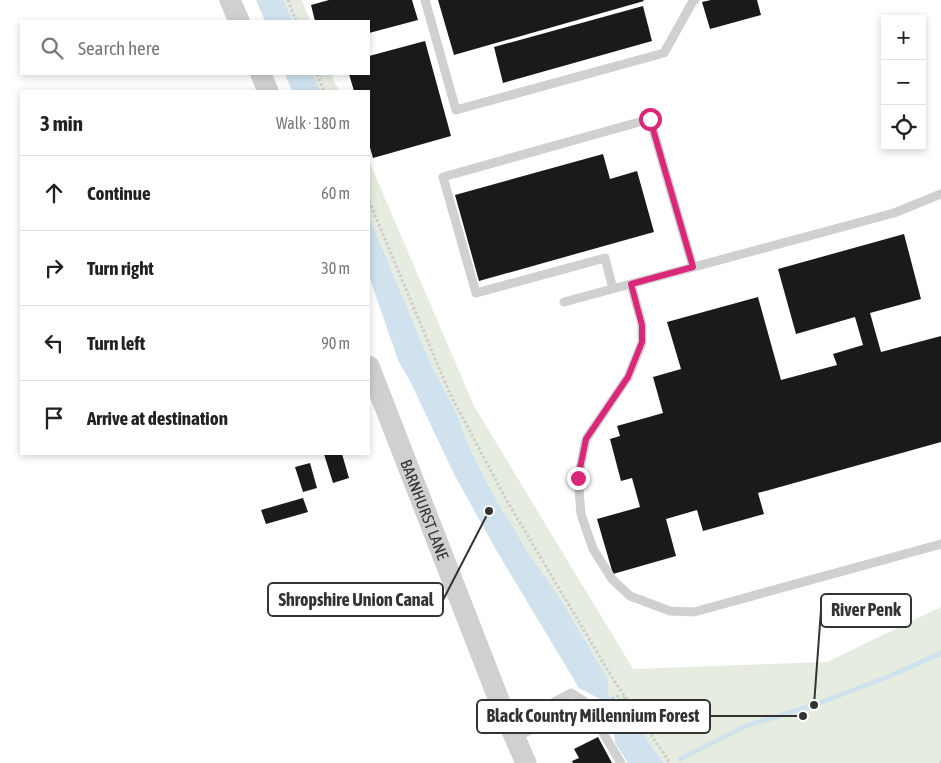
<!DOCTYPE html>
<html lang="en">
<head>
<meta charset="utf-8">
<style>
	:root { --surface:#fff; --page:#f6f6f6; --text:#222; --muted:#767676; --line:#e0e0e0 }
	body { margin:0; font-family:"Asap Condensed",sans-serif; background:var(--page); color:var(--text) }
	.controls { position:absolute; right:15px; top:15px; display:grid; overflow:hidden; border-radius:0px; box-shadow:0 2px 8px #0003 }
	.controls button { width:45px; height:45px; display:grid; place-items:center; padding:0; border:0; border-bottom:1px solid var(--line); background:var(--surface); color:var(--text); font:25px sans-serif }
	.stop { position:absolute; width:15px; height:15px; margin:-11px; border:4px solid #db2777; border-radius:50%; background:#fff }
	.stop.end { background:#db2777; border-color:#fff; box-shadow:0 1px 5px #0008 }
	.list { margin:0; padding:0; list-style:none }
	h2 { display:flex; justify-content:space-between; align-items:center; height:65px; margin:0; padding:0 20px; font-size:21px }
	h2 small { font-size:16px; font-weight:400; color:var(--muted) }
	.list li { display:grid; grid-template-columns:32px 1fr auto; gap:15px; align-items:center; box-sizing:border-box; height:75px; padding:0 20px; border-top:1px solid var(--line) }
	.list b { display:block; font-size:19px; white-space:nowrap }
	.list em { font-size:16px; font-style:normal; color:var(--muted) }
	.icon { flex:none; width:28px; height:28px; fill:none; stroke:currentColor; stroke-width:2; stroke-linecap:round; stroke-linejoin:round }
	.map { position:relative; flex:none; width:941px; height:763px; overflow:hidden }
	.search { position:absolute; background:var(--surface); box-shadow:0 2px 8px #0003; left:20px; top:20px; width:350px; height:55px; display:flex; align-items:center; gap:12px; box-sizing:border-box; padding:0 18px; border-radius:0px; color:var(--muted); font-size:19px }
	.panel { position:absolute; background:var(--surface); box-shadow:0 2px 8px #0003; left:20px; top:90px; width:350px; height:365px; border-radius:0px }
	.map>svg:first-child { display:block }
	.green { fill:#e6ecdf }
	.water { fill:#cfe2ee }
	.lines { fill:none; stroke-linecap:round; stroke-linejoin:round }
	.stream { stroke:#cfe2ee; stroke-width:5 }
	.building { fill:#1a1a1a }
	.path { stroke:#cdcdcd; stroke-width:3; stroke-dasharray:2.5 2.5; stroke-linecap:butt }
	.service { stroke:#d0d0d0; stroke-width:9 }
	.tertiary { stroke:#d0d0d0; stroke-width:21 }
	.route { stroke:#db2777; stroke-width:6 }
	.labels { text-anchor:middle; dominant-baseline:central; stroke-width:5; stroke-linejoin:round; paint-order:stroke }
	.street-label { font-size:16px; fill:#333; stroke:#fff }
	.leader { fill:none; stroke:#333; stroke-width:2 }
	.callout-dot { fill:#333; stroke:#fff; stroke-width:2 }
	.callout { fill:#fff; stroke:#333; stroke-width:2 }
	.callout-label { font-size:18px; text-anchor:middle; font-weight:bold; fill:#333 }
</style>
</head>
<body>
<div class="map">
<svg width="941" height="763" viewBox="0 0 941 763">
	<rect width="100%" height="100%" fill="#fff"/>
	<path class="green" d="M 284,0 L 302,0 L 310,21 L 292,21 Z
		M 313,74 L 331,74 L 339,91 L 320,91 Z
		M 369,161 L 474,406 L 633,669 L 827,662 L 941,607 L 941,763 L 664,763 L 635,723 L 620,715 L 608,694 L 608,679 L 563,603 L 528,552 L 491,491 L 469,447 L 458,416 L 430,362 L 369,217 Z"/>
	<path class="water" d="M 256,0 L 284,0 L 292,21 L 265,21 Z
		M 285,74 L 313,74 L 320,91 L 292,91 Z
		M 369,217 L 430,362 L 458,416 L 469,447 L 491,491 L 528,552 L 563,603 L 608,679 L 608,694 L 620,714 L 635,723 L 664,763 L 628,763 L 615,743 L 613,720 L 600,699 L 579,688 L 495,548 L 454,474 L 411,383 L 398,360 L 369,276 Z"/>
	<g class="lines">
		<path class="stream" d="M 680,759 L 746,726 L 814,705 L 890,676 L 941,653"/>
	</g>
	<path class="building" d="M 329,0 L 412,0 L 418,20 L 369,33 L 369,21 L 315,21 L 311,5 Z
		M 438,0 L 643,0 L 644,1 L 454,55 Z
		M 711,0 L 757,0 L 761,15 L 710,29 L 702,2 Z
		M 643,6 L 652,41 L 503,83 L 494,47 Z
		M 425,41 L 451,136 L 373,158 L 369,144 L 369,91 L 354,91 L 349,74 L 369,74 L 369,56 Z
		M 603,154 L 610,179 L 637,171 L 654,232 L 479,281 L 455,195 Z
		M 904,234 L 921,299 L 870,313 L 881,352 L 941,336 L 941,442 L 758,493 L 764,514 L 703,531 L 697,510 L 666,519 L 676,556 L 613,574 L 597,519 L 640,507 L 632,478 L 621,481 L 610,439 L 620,436 L 617,426 L 663,413 L 653,377 L 681,369 L 667,322 L 758,297 L 781,380 L 837,365 L 833,354 L 863,345 L 855,317 L 796,334 L 778,269 Z
		M 324,454 L 342,454 L 349,478 L 333,483 Z
		M 310,463 L 317,488 L 303,492 L 295,467 Z
		M 303,498 L 308,512 L 266,524 L 261,510 Z
		M 598,737 L 612,763 L 573,763 L 572,761 L 579,758 L 574,749 Z"/>
	<g class="lines">
		<path class="path" d="M 288,0 L 296,21
			M 317,74 L 324,91
			M 369,201 L 450,394 L 507,501 L 613,679 L 670,763
			M 599,707 L 617,696 L 619,700 L 625,697
			M 940,763 L 941,762"/>
		<path class="service" d="M 425,0 L 456,110 L 664,53 L 693,1 L 695,0
			M 631,284 L 642,325 L 642,343 L 628,377 L 586,439 L 578,478 L 581,514 L 593,549 L 612,579 L 630,596 L 670,611 L 694,612 L 941,544
			M 613,289 L 605,258 L 476,293 L 443,177 L 650,119 L 693,267
			M 564,302 L 894,213 L 941,194
			M 515,738 L 546,722 L 554,702 L 571,693 L 584,701 L 621,763"/>
		<g class="tertiary">
			<path d="M 230,0 L 239,21"/>
			<path d="M 261,74 L 268,91"/>
			<path id="s1" d="M 369,366 L 502,708 L 526,763"/>
		</g>
	</g>
	<g class="lines">
		<path class="route" d="M 578,478 L 586,439 L 628,377 L 642,342 L 642,325 L 631,284 L 693,267 L 650,119"/>
	</g>
	<g class="labels">
		<g class="street-label">
			<text stroke="none"><textPath href="#s1" startOffset="154">BARNHURST LANE</textPath></text>
		</g>
	</g>
	<path class="leader" d="M489 511L443 600M814 705L821 610M803 716L710 716"/>
	<g class="callout-dot">
		<circle cx="489" cy="511" r="5"/>
		<circle cx="814" cy="705" r="5"/>
		<circle cx="803" cy="716" r="5"/>
	</g>
	<g class="callout">
		<rect x="268" y="583" width="175" height="33" rx="5"/>
		<rect x="821" y="594" width="90" height="33" rx="5"/>
		<rect x="477" y="700" width="233" height="33" rx="5"/>
	</g>
	<g class="callout-label">
		<text x="356" y="606">Shropshire Union Canal</text>
		<text x="866" y="616">River Penk</text>
		<text x="593" y="722">Black Country Millennium Forest</text>
	</g>
</svg>
<div class="controls">
<button>+</button>
<button>−</button>
<button><svg class="icon" aria-label="locate" viewBox="0 0 24 24"><circle cx="12" cy="12" r="6"/><path d="M12 2v4M12 18v4M2 12h4M18 12h4"/></svg></button>
</div>
<div class="stop" style="left:650px;top:119px"></div>
<div class="stop end" style="left:578px;top:478px"></div>
<div class="search"><svg class="icon" aria-label="search" viewBox="0 0 24 24"><circle cx="10" cy="10" r="6"/><path d="M15 15l6 6"/></svg>Search here</div>
<section class="panel">
<h2>3 min<small>Walk · 180 m</small></h2>
<ul class="list">
<li><svg class="icon" aria-label="ahead" viewBox="0 0 24 24"><path d="M12 20V5M6 11l6-6 6 6"/></svg><div><b>Continue</b></div><em>60 m</em></li>
<li><svg class="icon" aria-label="right" viewBox="0 0 24 24"><path d="M7 20v-9h11M14 6l5 5-5 5"/></svg><div><b>Turn right</b></div><em>30 m</em></li>
<li><svg class="icon" aria-label="left" viewBox="0 0 24 24"><path d="M17 20v-9H6M10 6l-5 5 5 5"/></svg><div><b>Turn left</b></div><em>90 m</em></li>
<li><svg class="icon" aria-label="arrive" viewBox="0 0 24 24"><path d="M6 21V4h12l-3 4 3 4H6"/></svg><div><b>Arrive at destination</b></div></li>
</ul>
</section>
</div>
</body>
</html>
